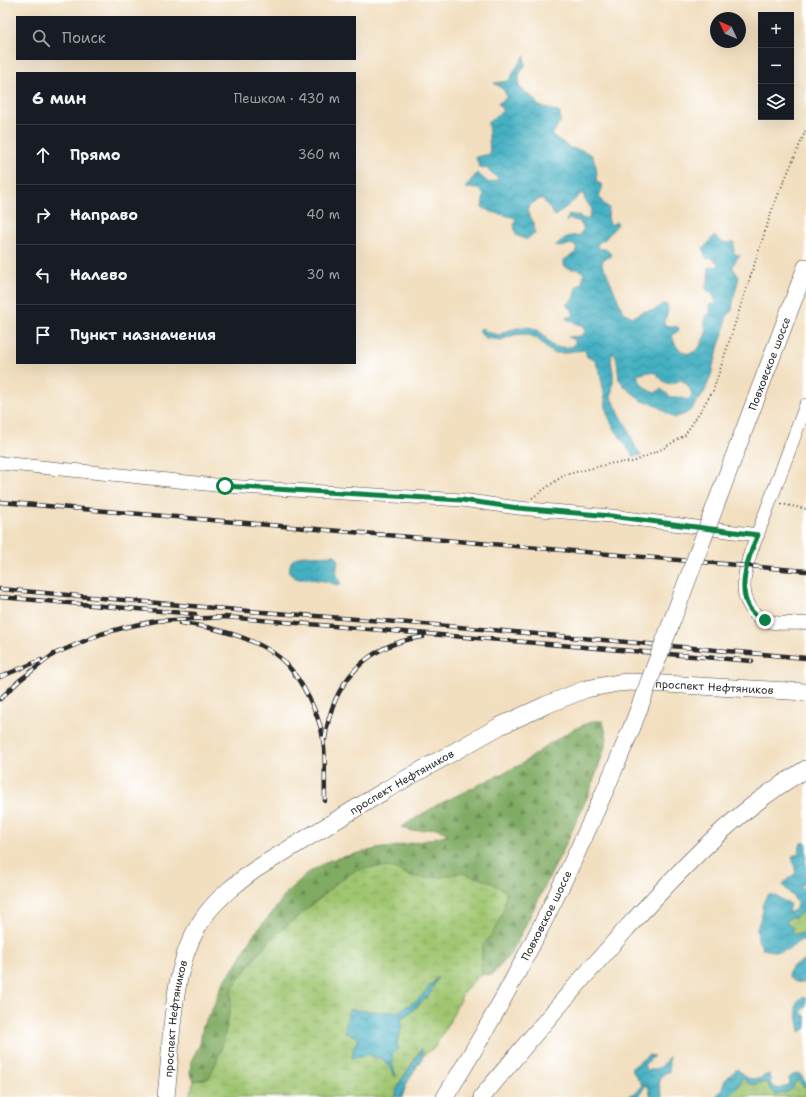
<!DOCTYPE html>
<html lang="ru">
<head>
<meta charset="utf-8">
<style>
	:root { --surface:#171b24; --page:#242831; --text:#f1f3f6; --muted:#9ea1a6; --line:#363941 }
	body { margin:0; font-family:"Shantell Sans",sans-serif; background:var(--page); color:var(--text) }
	.controls { position:absolute; right:12px; top:12px; display:grid; overflow:hidden; border-radius:0px; box-shadow:0 4px 16px #0002 }
	.controls button { width:36px; height:36px; display:grid; place-items:center; padding:0; border:0; border-bottom:1px solid var(--line); background:var(--surface); color:var(--text); font:20px sans-serif }
	.compass { position:absolute; left:710px; top:12px; width:36px; height:36px; border-radius:50%; background:var(--surface); box-shadow:0 4px 16px #0002; rotate:314deg }
	.stop { position:absolute; width:12px; height:12px; margin:-9px; border:3px solid #0b8043; border-radius:50%; background:#fff }
	.stop.end { background:#0b8043; border-color:#fff; box-shadow:0 1px 4px #0008 }
	.list { margin:0; padding:0; list-style:none }
	h2 { display:flex; justify-content:space-between; align-items:center; height:52px; margin:0; padding:0 16px; font-size:17px }
	h2 small { font-size:13px; font-weight:400; color:var(--muted) }
	.list li { display:grid; grid-template-columns:26px 1fr auto; gap:12px; align-items:center; box-sizing:border-box; height:60px; padding:0 16px; border-top:1px solid var(--line) }
	.list b { display:block; font-size:15px; white-space:nowrap }
	.list em { font-size:13px; font-style:normal; color:var(--muted) }
	.icon { flex:none; width:22px; height:22px; fill:none; stroke:currentColor; stroke-width:2; stroke-linecap:round; stroke-linejoin:round }
	.map { position:relative; flex:none; width:806px; height:1097px; overflow:hidden }
	.search { position:absolute; background:var(--surface); box-shadow:0 4px 16px #0002; left:16px; top:16px; width:340px; height:44px; display:flex; align-items:center; gap:10px; box-sizing:border-box; padding:0 14px; border-radius:0px; color:var(--muted); font-size:15px }
	.panel { position:absolute; background:var(--surface); box-shadow:0 4px 16px #0002; left:16px; top:72px; width:340px; height:292px; border-radius:0px }
	.map>svg:first-child { display:block }
	.forest { fill:url(#forest-firs); stroke:#566b47 }
	.wetland { fill:url(#wetland-marsh); stroke:#66784e; fill-rule:evenodd }
	.water { fill:url(#water-waves); stroke:#386e76; fill-rule:evenodd }
	.lines { fill:none; stroke-linecap:round; stroke-linejoin:round }
	.minor-casing { stroke:#494641; stroke-width:14 }
	.major-casing { stroke:#494641; stroke-width:18 }
	.path { stroke:#494641; stroke-width:2; stroke-dasharray:1 3; stroke-linecap:butt }
	.minor { stroke:#fff; stroke-width:13 }
	.major { stroke:#fff; stroke-width:17 }
	.rail-casing { stroke:#2b2b2b; stroke-width:4.5 }
	.rail { stroke:#fff; stroke-width:3; stroke-dasharray:9; stroke-linecap:butt }
	.major-bridge-casing { stroke:#494641; stroke-width:18; stroke-linecap:butt }
	.major-bridge { stroke:#fff; stroke-width:17 }
	.route { stroke:#0b8043; stroke-width:5 }
	.labels { text-anchor:middle; dominant-baseline:central; stroke-width:3; stroke-linejoin:round; paint-order:stroke }
	.street-label { font-size:11px; fill:#2b2b2b; stroke:#fff }
</style>
</head>
<body>
<div class="map">
<svg width="806" height="1097" viewBox="0 0 806 1097">
	<defs>
		<pattern id="forest-firs" width="22" height="20" patternUnits="userSpaceOnUse"><rect width="22" height="20" fill="#80ab63"/><path d="M5 1l3.5 6h-7zM16 11l3.5 6h-7z" fill="#698b52"/></pattern>
		<pattern id="wetland-marsh" width="20" height="14" patternUnits="userSpaceOnUse"><rect width="20" height="14" fill="#a0c671"/><path d="M1 5h8M5 5V1M11 12h8M15 12V8" fill="none" stroke="#8aaa62"/></pattern>
		<pattern id="water-waves" width="16" height="10" patternUnits="userSpaceOnUse"><rect width="16" height="10" fill="#44b0c2"/><path d="M0 5q4-4 8 0t8 0" fill="none" stroke="#398f9e"/></pattern>
	</defs>
	<rect width="100%" height="100%" fill="#fff"/>
	<filter id="ink" filterUnits="userSpaceOnUse"><feTurbulence type="fractalNoise" baseFrequency=".025" numOctaves="2"/><feDisplacementMap in="SourceGraphic" scale="8" xChannelSelector="R" yChannelSelector="G"/><feConvolveMatrix kernelMatrix="1 2 1 2 8 2 1 2 1" color-interpolation-filters="sRGB"/></filter>
	<filter id="wash" filterUnits="userSpaceOnUse"><feTurbulence type="fractalNoise" baseFrequency=".012" numOctaves="4" result="noise"/><feDisplacementMap in="SourceGraphic" scale="16" xChannelSelector="R" yChannelSelector="G"/><feGaussianBlur stdDeviation="0.9" result="paint"/><feColorMatrix in="noise" values="0 0 0 0 0 0 0 0 0 0 0 0 0 0 0 0 0 1.4 0 .05"/><feComposite in="paint" operator="in"/></filter>
	<g filter="url(#wash)">
		<rect width="100%" height="100%" fill="#f2dfc0"/>
		<path class="forest" d="M 593,721 L 603,721 L 607,739 L 600,763 L 589,793 L 564,848 L 512,952 L 492,975 L 481,974 L 482,948 L 443,877 L 426,878 L 409,876 L 395,868 L 322,897 L 275,935 L 262,949 L 232,988 L 230,1010 L 223,1044 L 216,1063 L 209,1078 L 194,1081 L 190,1074 L 191,1061 L 200,1044 L 203,1025 L 212,1009 L 223,983 L 238,962 L 253,935 L 273,912 L 288,891 L 308,873 L 330,860 L 376,849 L 392,847 L 428,840 L 448,834 L 437,828 L 412,831 L 401,827 L 437,805 L 520,765 L 549,744 L 574,729 Z"/>
		<path class="wetland" d="M 375,867 L 395,868 L 409,876 L 426,878 L 443,877 L 461,873 L 488,881 L 506,892 L 504,908 L 497,926 L 482,948 L 481,974 L 464,991 L 450,1021 L 435,1047 L 423,1056 L 421,1049 L 399,1084 L 395,1097 L 189,1097 L 194,1081 L 209,1078 L 216,1063 L 223,1044 L 230,1010 L 232,988 L 249,966 L 262,949 L 275,935 L 322,897 L 339,881 L 355,871 ZM 437,979 C 427,994 419,1011 401,1017 L 401,1030 L 392,1055 L 392,1063 L 395,1075 L 390,1067 L 381,1058 L 373,1058 L 369,1054 L 354,1047 L 359,1037 L 349,1010 L 363,1011 L 397,1012 L 418,1000 Z
			M 806,908 L 806,933 L 799,934 L 792,933 L 786,921 L 791,917 L 796,917 Z
			M 741,1078 L 744,1079 C 754,1090 758,1080 768,1083 L 770,1088 L 786,1093 L 797,1079 L 804,1087 L 806,1086 L 806,1097 L 728,1097 L 739,1086 Z"/>
		<path class="water" d="M 525,55 L 525,66 L 519,74 L 519,87 L 533,98 L 539,106 L 550,109 L 560,113 L 560,122 L 552,135 L 570,148 L 582,150 L 592,155 C 596,164 598,171 596,181 L 602,185 L 602,189 L 599,196 L 603,203 L 609,208 C 608,214 607,220 611,225 L 616,222 L 618,224 L 605,239 L 598,243 L 597,248 C 604,249 607,248 612,256 L 603,259 L 602,266 L 606,271 L 623,312 L 633,317 C 636,316 639,313 642,312 C 652,308 652,315 662,304 L 667,305 L 668,311 L 664,325 L 678,327 L 679,330 L 672,335 C 675,347 678,350 689,354 C 702,350 701,342 707,331 L 705,325 L 705,317 L 711,312 L 709,305 L 716,304 L 714,296 L 705,288 L 708,283 L 709,267 L 716,267 L 719,264 L 712,258 L 706,258 L 703,249 L 714,236 L 723,243 L 734,242 L 734,254 L 740,255 L 734,263 L 733,268 L 739,277 L 734,296 L 732,310 L 726,318 L 725,328 L 718,348 L 716,359 L 713,365 L 712,372 L 705,391 L 692,409 L 685,414 L 674,418 L 653,403 L 641,401 L 635,395 L 625,387 L 619,379 L 617,361 L 613,351 L 611,360 L 613,372 L 613,382 L 611,398 L 627,427 L 635,447 L 641,455 L 633,456 L 612,425 L 607,413 L 603,387 L 599,370 L 594,359 L 587,357 L 585,350 L 573,351 L 566,353 L 554,353 L 547,349 L 539,340 L 532,336 L 522,334 L 514,335 L 501,340 L 485,338 L 478,331 L 482,328 L 487,332 L 499,335 C 512,328 530,322 543,334 C 546,338 549,343 553,346 C 558,348 566,347 572,347 L 576,341 L 568,337 L 581,336 L 585,332 L 585,327 L 566,319 L 566,317 L 574,316 L 572,310 L 566,305 C 574,300 575,297 576,287 L 582,283 L 584,274 L 579,269 L 571,269 L 564,266 L 564,260 L 575,253 L 577,247 L 571,244 L 562,247 L 555,246 C 563,239 567,235 578,236 L 584,229 L 579,221 L 569,219 L 566,222 L 569,214 L 578,216 L 584,219 L 588,219 L 592,209 L 585,200 L 583,192 L 576,199 L 555,216 L 542,198 L 529,205 L 527,211 L 534,223 L 535,233 L 526,240 L 516,235 L 514,224 L 516,218 L 489,211 L 482,207 L 484,195 L 478,189 L 465,188 L 477,173 L 489,183 L 499,179 L 486,168 L 479,167 L 476,157 L 490,154 L 488,122 L 503,111 L 498,104 L 507,97 L 504,90 L 494,83 L 509,81 L 516,68 ZM 648,372 L 656,373 C 665,384 668,386 681,380 C 688,384 690,388 692,395 L 688,400 L 679,397 L 671,397 L 661,389 L 655,393 C 647,391 640,384 637,375 Z
			M 304,555 L 313,556 L 335,555 L 338,559 L 336,575 L 340,580 L 340,586 C 333,583 326,581 318,580 C 306,578 299,583 289,573 C 290,560 292,558 304,555 Z
			M 801,843 L 806,843 L 806,859 L 805,860 L 806,866 L 806,884 L 801,885 C 805,893 806,895 803,903 L 806,903 L 806,908 L 796,917 L 791,917 L 786,921 L 793,928 L 792,933 L 799,934 L 806,933 L 806,939 C 799,939 796,945 789,949 C 781,953 772,951 763,949 L 758,940 L 757,929 L 763,911 L 762,906 L 767,895 C 775,893 783,901 790,904 L 788,912 L 791,912 L 796,909 L 797,902 L 783,885 C 786,879 791,877 796,873 L 792,856 L 798,854 Z
			M 806,960 L 806,983 C 797,982 792,983 788,974 L 793,966 Z
			M 438,977 L 429,995 L 407,1015 L 401,1017 L 401,1030 L 397,1042 L 398,1049 L 392,1055 L 392,1063 L 396,1077 C 393,1072 386,1061 381,1058 C 376,1056 375,1059 369,1054 L 352,1058 L 354,1047 L 359,1038 L 345,1032 L 349,1009 L 364,1011 L 397,1012 L 418,1000 Z
			M 802,997 L 806,998 L 806,1007 L 803,1008 L 801,1013 L 806,1017 L 806,1028 L 800,1032 L 796,1008 L 797,1002 Z
			M 422,1049 L 423,1056 L 407,1083 L 402,1097 L 395,1097 L 399,1084 Z
			M 648,1055 L 654,1056 L 644,1065 L 648,1071 L 661,1067 L 669,1057 L 669,1072 C 655,1075 659,1087 663,1097 L 651,1097 L 648,1086 L 645,1086 L 638,1097 L 626,1097 L 635,1093 L 642,1085 L 631,1069 Z
			M 737,1069 L 749,1079 C 753,1078 754,1079 758,1079 C 762,1078 766,1075 769,1074 L 771,1085 C 778,1091 783,1088 790,1084 L 789,1078 L 793,1075 L 799,1073 L 802,1077 L 804,1081 L 806,1082 L 806,1086 L 804,1087 L 797,1079 C 792,1092 787,1093 775,1094 L 769,1088 L 768,1083 C 758,1080 754,1090 744,1079 L 741,1078 L 739,1086 L 728,1097 L 715,1097 L 721,1091 L 725,1080 Z"/>
	</g>
	<g filter="url(#ink)">
		<g class="lines">
			<g class="minor-casing">
				<path id="minor" d="M 806,405 C 792,443 778,480 764,517 C 756,539 744,564 744,587 C 744,597 749,608 756,615 C 768,626 791,623 806,623
					M 0,463 L 111,474 L 225,486 L 462,500 L 518,508 L 611,516 L 758,535"/>
			</g>
			<g class="major-casing">
				<g id="major">
					<path id="s1" d="M 733,459 L 806,267"/>
					<path id="s2" d="M 166,1097 C 168,1077 170,1056 171,1036 C 175,994 180,949 206,914 C 220,896 237,883 256,869 L 386,790 L 500,726 L 546,705 L 586,689 L 618,683 L 630,682 L 806,692"/>
					<path id="s3" d="M 445,1097 C 519,980 579,855 632,727"/>
					<path d="M 482,1097 C 529,1040 577,984 626,929 C 681,869 734,811 806,769"/>
				</g>
			</g>
			<path class="path" d="M 532,498 L 564,475 L 613,463 L 633,462 L 662,449 L 685,435 L 713,391 L 773,207 L 806,130
				M 781,504 L 806,509"/>
			<use href="#minor" class="minor"/>
			<use href="#major" class="major"/>
			<g class="rail-casing">
				<path id="rail" d="M 0,502 L 806,571
					M 0,589 L 248,611 L 436,625 L 806,658
					M 0,597 L 195,614
					M 180,623 C 211,626 256,638 280,658 C 298,673 313,703 320,725 C 327,749 324,776 325,801
					M 0,677 L 41,660
					M 0,699 L 20,680 L 54,654 L 101,634 L 126,627 L 156,621 L 225,617 L 752,661
					M 325,739 C 332,683 366,644 423,637"/>
			</g>
			<use href="#rail" class="rail"/>
			<g class="major-bridge-casing">
				<path id="major-bridge" d="M 632,727 L 733,459"/>
			</g>
			<use href="#major-bridge" class="major-bridge"/>
		</g>
	</g>
	<g class="lines" filter="url(#ink)">
		<path class="route" d="M 225,486 L 462,500 L 518,508 L 611,516 L 758,535 C 748,557 733,598 757,616 C 760,617 763,619 765,620"/>
	</g>
	<g class="labels">
		<g class="street-label">
			<text stroke="none"><textPath href="#s1" startOffset="102">Повховское шоссе</textPath></text>
			<text stroke="none"><textPath href="#s2" startOffset="763">проспект Нефтяников</textPath></text>
			<text stroke="none"><textPath href="#s2" startOffset="427">проспект Нефтяников</textPath></text>
			<text stroke="none"><textPath href="#s3" startOffset="208">Повховское шоссе</textPath></text>
			<text stroke="none"><textPath href="#s2" startOffset="79">проспект Нефтяников</textPath></text>
		</g>
	</g>
</svg>
<div class="controls">
<button>+</button>
<button>−</button>
<button><svg class="icon" aria-label="layers" viewBox="0 0 24 24"><path d="M12 4l9 5-9 5-9-5zM3 14l9 5 9-5"/></svg></button>
</div>
<svg class="compass" viewBox="-18 -18 36 36"><path d="M0-13l5 13h-10z" fill="#e53935"/><path d="M0 13l5-13h-10z" fill="#9ea1a6"/></svg>
<div class="stop" style="left:225px;top:486px"></div>
<div class="stop end" style="left:765px;top:620px"></div>
<div class="search"><svg class="icon" aria-label="search" viewBox="0 0 24 24"><circle cx="10" cy="10" r="6"/><path d="M15 15l6 6"/></svg>Поиск</div>
<section class="panel">
<h2>6 мин<small>Пешком · 430 m</small></h2>
<ul class="list">
<li><svg class="icon" aria-label="ahead" viewBox="0 0 24 24"><path d="M12 20V5M6 11l6-6 6 6"/></svg><div><b>Прямо</b></div><em>360 m</em></li>
<li><svg class="icon" aria-label="right" viewBox="0 0 24 24"><path d="M7 20v-9h11M14 6l5 5-5 5"/></svg><div><b>Направо</b></div><em>40 m</em></li>
<li><svg class="icon" aria-label="left" viewBox="0 0 24 24"><path d="M17 20v-9H6M10 6l-5 5 5 5"/></svg><div><b>Налево</b></div><em>30 m</em></li>
<li><svg class="icon" aria-label="arrive" viewBox="0 0 24 24"><path d="M6 21V4h12l-3 4 3 4H6"/></svg><div><b>Пункт назначения</b></div></li>
</ul>
</section>
</div>
</body>
</html>
